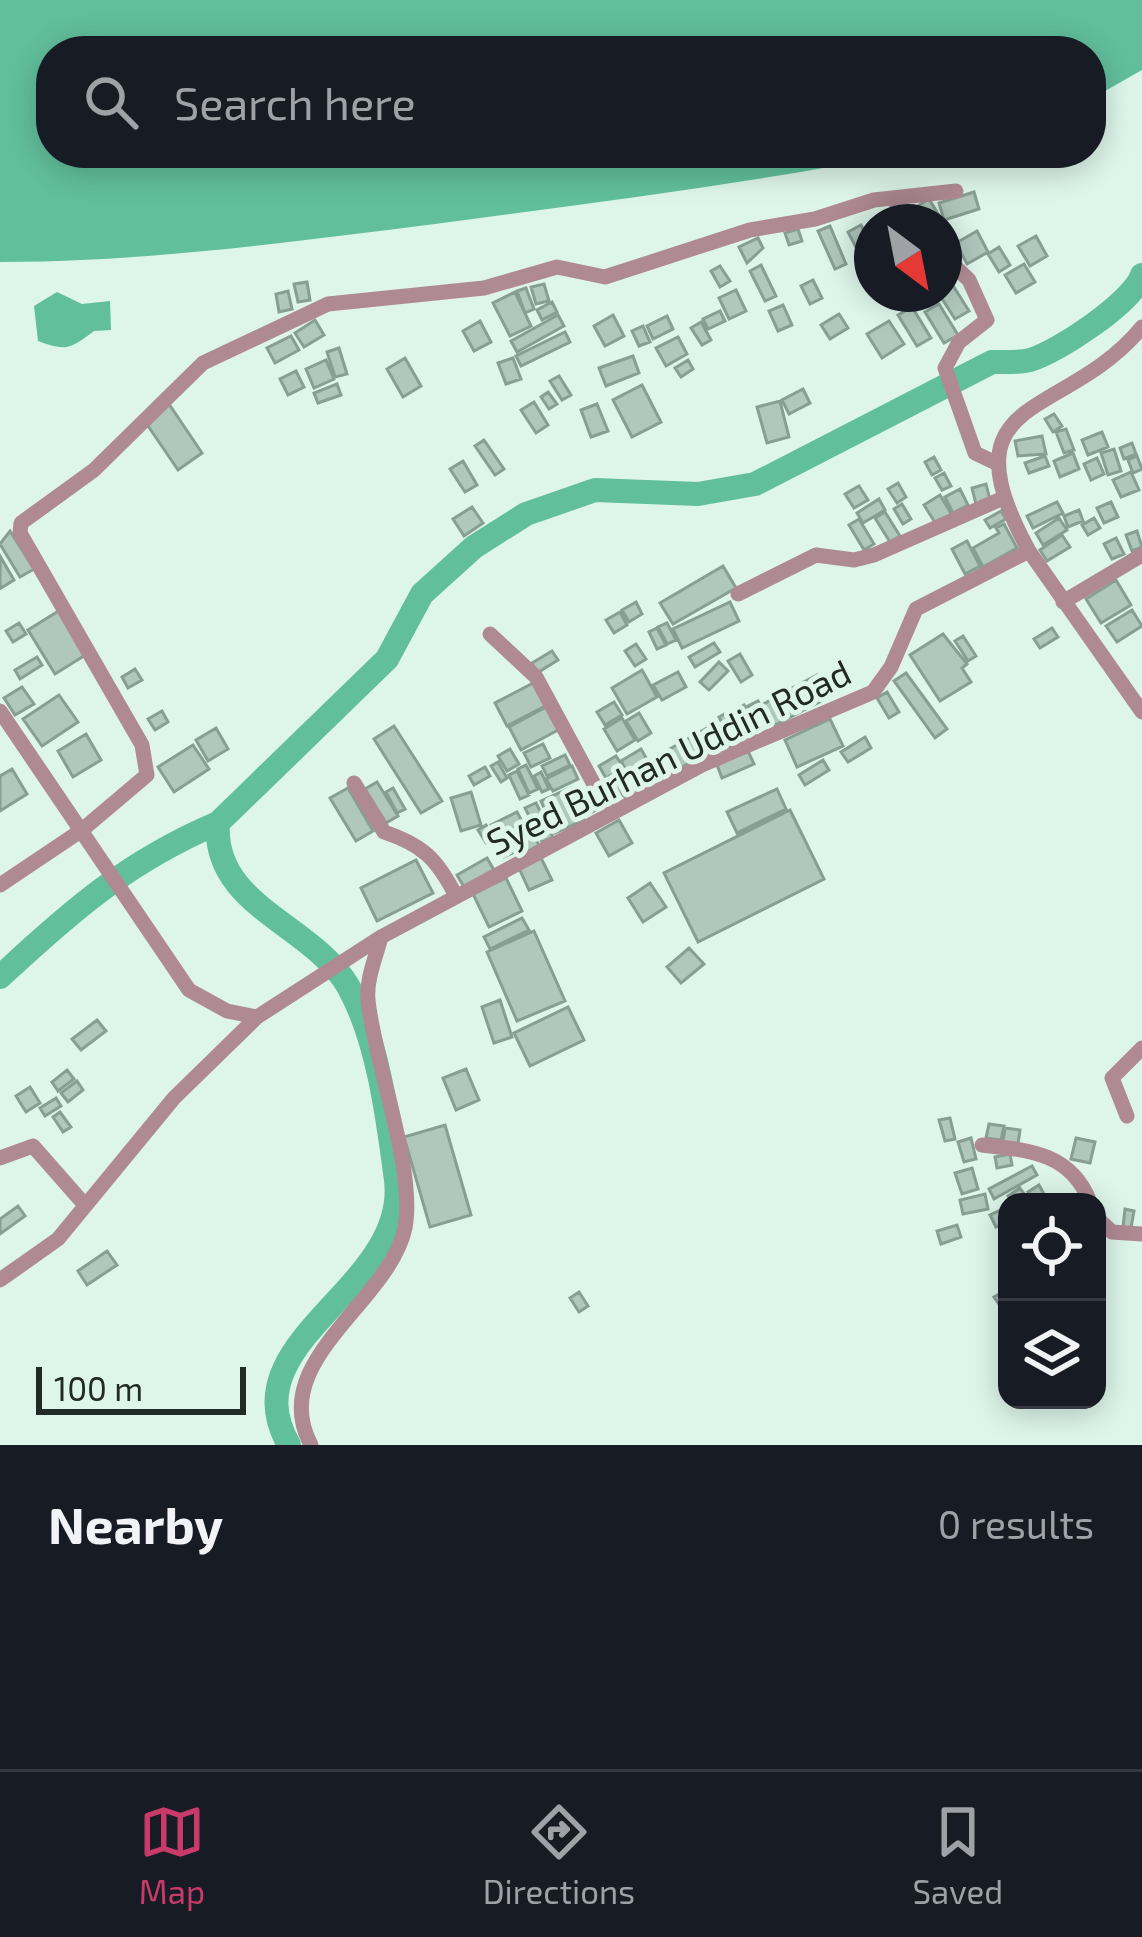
<!DOCTYPE html>
<html lang="en">
<head>
<meta charset="utf-8">
<style>
	:root { --surface:#171b24; --page:#242831; --text:#f1f3f6; --muted:#9ea1a6; --line:#363941; --accent:#c73a69 }
	body { margin:0; font-family:"Exo 2",sans-serif; background:var(--page); color:var(--text) }
	.controls { position:absolute; right:36px; bottom:36px; display:grid; overflow:hidden; border-radius:24px; box-shadow:0 6px 30px #0003 }
	.controls button { width:108px; height:108px; display:grid; place-items:center; padding:0; border:0; border-bottom:3px solid var(--line); background:var(--surface); color:var(--text); font:60px sans-serif }
	.compass { position:absolute; left:854px; top:204px; width:108px; height:108px; border-radius:50%; background:var(--surface); box-shadow:0 6px 30px #0003; rotate:148deg }
	.scale { position:absolute; left:36px; bottom:30px; width:210px; box-sizing:border-box; padding-left:12px; border:6px solid #212a26; border-top:0; font-size:33px; line-height:42px; white-space:nowrap; color:#212a26; -webkit-text-stroke:9px #ddf5ea; paint-order:stroke }
	.list { margin:0; padding:0; list-style:none }
	h2 { display:flex; justify-content:space-between; align-items:center; height:156px; margin:0; padding:0 48px; font-size:51px }
	h2 small { font-size:39px; font-weight:400; color:var(--muted) }
	.icon { flex:none; width:66px; height:66px; fill:none; stroke:currentColor; stroke-width:2; stroke-linecap:round; stroke-linejoin:round }
	.map { position:relative; flex:none; width:1142px; height:1445px; overflow:hidden }
	.search { position:absolute; background:var(--surface); box-shadow:0 6px 30px #0003; left:36px; right:36px; top:36px; height:132px; display:flex; align-items:center; gap:30px; box-sizing:border-box; padding:0 42px; border-radius:48px; color:var(--muted); font-size:45px }
	.sheet { height:324px; background:var(--surface) }
	nav { display:flex; justify-content:space-around; align-items:center; box-sizing:border-box; height:168px; border-top:3px solid var(--line); background:var(--surface); font-size:33px; color:var(--muted) }
	nav a { display:grid; justify-items:center; gap:6px }
	nav .on { color:var(--accent) }
	.map>svg:first-child { display:block }
	.water { fill:#61bf9c }
	.lines { fill:none; stroke-linecap:round; stroke-linejoin:round }
	.river { stroke:#61bf9c; stroke-width:24 }
	.building { fill:#b0c7bd; stroke:#879e94; stroke-width:3 }
	.minor { stroke:#b08a92; stroke-width:15 }
	.labels { text-anchor:middle; dominant-baseline:central; stroke-width:10; stroke-linejoin:round; paint-order:stroke }
	.street-label { font-size:36px; fill:#212a26; stroke:#ddf5ea }
</style>
</head>
<body>
<div class="map">
<svg width="1142" height="1445" viewBox="0 0 1142 1445">
	<rect width="100%" height="100%" fill="#ddf5ea"/>
	<path class="water" d="M 0,0 L 1142,0 L 1142,70 L 1091,99 L 1091,51 L 51,51 L 51,153 L 904,153 C 749,184 592,203 435,224 C 290,242 146,262 0,262 Z
		M 57,292 L 82,304 L 110,301 L 111,330 L 94,331 C 71,348 68,352 38,341 L 34,306 Z"/>
	<g class="lines">
		<path class="river" d="M 0,977 C 71,911 128,861 218,823
			M 289,1445 C 228,1340 409,1289 396,1180 C 388,1119 378,1039 348,986 C 312,924 212,906 218,823 L 387,659 L 422,594 L 474,547 L 526,514 L 595,490 L 698,494 L 755,484 L 992,362 C 1004,362 1019,363 1030,360 C 1058,352 1133,302 1142,275"/>
	</g>
	<path class="building" d="M 974,192 L 979,209 L 944,220 L 939,203 Z
		M 929,199 L 943,222 L 925,222 L 916,207 Z
		M 861,225 L 872,246 L 859,253 L 848,232 Z
		M 830,226 L 846,264 L 835,269 L 818,231 Z
		M 798,229 L 802,241 L 789,245 L 785,233 Z
		M 977,231 L 988,252 L 967,264 L 956,243 Z
		M 1036,236 L 1047,256 L 1030,266 L 1018,246 Z
		M 758,238 L 763,248 L 747,263 L 739,247 Z
		M 999,247 L 1010,265 L 999,272 L 988,254 Z
		M 1024,264 L 1035,282 L 1016,293 L 1005,275 Z
		M 761,265 L 776,296 L 765,301 L 750,271 Z
		M 720,266 L 730,281 L 720,287 L 711,271 Z
		M 813,280 L 822,298 L 810,304 L 801,286 Z
		M 950,281 L 969,311 L 955,319 L 939,294 Z
		M 307,282 L 310,300 L 298,302 L 294,284 Z
		M 544,284 L 549,301 L 536,304 L 531,287 Z
		M 526,288 L 534,309 L 525,313 L 517,291 Z
		M 736,290 L 746,311 L 729,319 L 719,298 Z
		M 288,291 L 292,309 L 279,312 L 276,294 Z
		M 515,292 L 531,326 L 510,336 L 493,303 Z
		M 552,302 L 557,312 L 542,320 L 537,310 Z
		M 939,304 L 958,335 L 944,343 L 925,312 Z
		M 783,305 L 792,325 L 778,331 L 769,311 Z
		M 912,307 L 931,338 L 917,346 L 898,315 Z
		M 720,311 L 725,321 L 708,329 L 703,319 Z
		M 839,314 L 848,328 L 830,339 L 821,325 Z
		M 558,315 L 564,326 L 517,352 L 511,341 Z
		M 613,315 L 624,336 L 605,346 L 594,326 Z
		M 667,316 L 673,329 L 653,339 L 647,326 Z
		M 315,320 L 324,335 L 304,347 L 295,333 Z
		M 480,321 L 491,342 L 474,351 L 463,331 Z
		M 889,321 L 904,344 L 882,358 L 867,334 Z
		M 701,322 L 711,340 L 702,345 L 691,328 Z
		M 643,326 L 650,342 L 639,346 L 632,331 Z
		M 565,332 L 570,342 L 521,366 L 516,356 Z
		M 291,336 L 299,350 L 275,363 L 267,348 Z
		M 678,337 L 687,354 L 666,366 L 656,348 Z
		M 339,348 L 347,374 L 335,377 L 327,352 Z
		M 633,356 L 639,373 L 606,386 L 599,368 Z
		M 405,358 L 421,386 L 403,397 L 387,369 Z
		M 513,358 L 521,379 L 506,384 L 498,363 Z
		M 326,360 L 334,379 L 314,388 L 306,369 Z
		M 688,360 L 693,369 L 681,377 L 675,368 Z
		M 296,371 L 304,387 L 288,395 L 280,379 Z
		M 559,376 L 571,395 L 562,400 L 550,381 Z
		M 337,384 L 341,395 L 318,403 L 314,393 Z
		M 642,385 L 661,422 L 632,437 L 613,400 Z
		M 803,389 L 810,403 L 789,414 L 782,400 Z
		M 548,392 L 557,404 L 549,409 L 541,397 Z
		M 780,401 L 789,437 L 767,443 L 757,407 Z
		M 534,402 L 548,425 L 536,433 L 521,410 Z
		M 169,404 L 202,453 L 178,470 L 144,420 Z
		M 597,404 L 608,431 L 591,437 L 581,410 Z
		M 1054,414 L 1062,426 L 1053,432 L 1045,419 Z
		M 1066,429 L 1074,450 L 1064,453 L 1056,432 Z
		M 1102,432 L 1108,447 L 1088,455 L 1082,440 Z
		M 1042,436 L 1046,454 L 1018,456 L 1015,441 Z
		M 484,440 L 504,469 L 495,475 L 475,446 Z
		M 1132,443 L 1136,454 L 1124,459 L 1120,448 Z
		M 1114,449 L 1121,471 L 1108,475 L 1101,453 Z
		M 1073,453 L 1079,469 L 1060,477 L 1054,461 Z
		M 1045,456 L 1049,466 L 1029,473 L 1025,463 Z
		M 1137,456 L 1142,469 L 1133,473 L 1128,460 Z
		M 934,457 L 941,470 L 932,475 L 925,462 Z
		M 1097,458 L 1104,474 L 1091,480 L 1084,464 Z
		M 463,461 L 477,485 L 465,492 L 450,469 Z
		M 1131,472 L 1139,490 L 1121,497 L 1113,480 Z
		M 944,473 L 951,486 L 942,490 L 935,478 Z
		M 898,483 L 906,497 L 897,503 L 888,489 Z
		M 986,484 L 990,500 L 976,504 L 972,488 Z
		M 859,486 L 868,500 L 854,508 L 845,494 Z
		M 960,489 L 968,505 L 953,513 L 945,497 Z
		M 940,495 L 952,515 L 936,524 L 924,505 Z
		M 879,499 L 885,510 L 863,523 L 857,513 Z
		M 1057,502 L 1063,513 L 1033,528 L 1027,516 Z
		M 1111,502 L 1118,517 L 1104,523 L 1097,508 Z
		M 902,504 L 911,519 L 903,524 L 894,509 Z
		M 472,507 L 483,523 L 464,536 L 453,519 Z
		M 1079,510 L 1083,521 L 1068,527 L 1064,516 Z
		M 1001,511 L 1006,519 L 990,528 L 985,520 Z
		M 885,512 L 900,536 L 890,542 L 875,518 Z
		M 1059,518 L 1067,530 L 1043,545 L 1036,533 Z
		M 1094,518 L 1100,528 L 1088,535 L 1082,525 Z
		M 859,519 L 874,544 L 864,550 L 849,525 Z
		M 1004,524 L 1017,548 L 983,567 L 973,548 L 999,533 L 996,528 Z
		M 10,531 L 34,569 L 20,577 L 0,544 Z
		M 1137,531 L 1142,547 L 1132,551 L 1126,535 Z
		M 1062,535 L 1070,547 L 1047,561 L 1040,550 Z
		M 1116,538 L 1124,554 L 1112,559 L 1104,544 Z
		M 967,541 L 980,566 L 965,574 L 952,549 Z
		M 0,556 L 14,580 L 1,588 L 0,586 Z
		M 723,566 L 736,588 L 673,624 L 660,603 Z
		M 1116,580 L 1131,605 L 1101,623 L 1086,599 Z
		M 636,602 L 642,614 L 629,622 L 622,610 Z
		M 730,602 L 739,621 L 682,648 L 673,629 Z
		M 60,610 L 87,654 L 55,674 L 28,630 Z
		M 1132,610 L 1142,626 L 1117,642 L 1106,626 Z
		M 620,612 L 627,625 L 614,633 L 606,620 Z
		M 19,623 L 26,634 L 13,642 L 6,631 Z
		M 667,623 L 676,640 L 667,644 L 658,627 Z
		M 657,628 L 666,645 L 657,649 L 649,632 Z
		M 1052,628 L 1058,637 L 1040,648 L 1034,639 Z
		M 943,634 L 967,664 L 962,668 L 971,682 L 940,701 L 910,655 Z
		M 963,636 L 976,656 L 968,661 L 955,641 Z
		M 714,643 L 720,652 L 695,667 L 689,657 Z
		M 636,644 L 646,659 L 635,666 L 625,651 Z
		M 552,651 L 558,660 L 537,673 L 532,663 Z
		M 740,654 L 752,675 L 741,682 L 728,661 Z
		M 37,657 L 42,665 L 20,679 L 15,670 Z
		M 719,662 L 728,671 L 709,690 L 700,682 Z
		M 135,669 L 142,680 L 128,688 L 122,677 Z
		M 642,670 L 657,697 L 627,714 L 612,688 Z
		M 678,672 L 686,687 L 662,700 L 653,685 Z
		M 906,673 L 947,729 L 935,738 L 894,681 Z
		M 817,675 L 829,697 L 810,707 L 798,685 Z
		M 535,682 L 547,705 L 507,726 L 495,703 Z
		M 22,687 L 34,704 L 15,715 L 4,698 Z
		M 794,687 L 806,709 L 787,719 L 775,697 Z
		M 887,692 L 899,712 L 889,718 L 877,698 Z
		M 59,695 L 78,722 L 42,746 L 23,719 Z
		M 772,699 L 783,721 L 773,726 L 762,705 Z
		M 758,701 L 769,722 L 758,728 L 748,706 Z
		M 614,702 L 622,715 L 605,725 L 597,712 Z
		M 744,705 L 756,731 L 746,736 L 733,711 Z
		M 548,706 L 560,729 L 521,750 L 509,727 Z
		M 162,711 L 168,722 L 155,730 L 148,719 Z
		M 730,711 L 743,737 L 732,742 L 719,717 Z
		M 639,713 L 651,733 L 638,741 L 626,721 Z
		M 622,718 L 635,740 L 617,751 L 604,729 Z
		M 830,719 L 843,746 L 797,767 L 785,740 Z
		M 716,723 L 726,742 L 661,779 L 650,760 Z
		M 394,726 L 442,801 L 421,813 L 374,739 Z
		M 216,728 L 228,749 L 208,761 L 196,740 Z
		M 86,734 L 101,760 L 73,777 L 58,751 Z
		M 865,737 L 871,748 L 848,762 L 841,752 Z
		M 543,744 L 550,758 L 531,767 L 524,753 Z
		M 193,745 L 209,769 L 174,792 L 158,767 Z
		M 510,749 L 519,764 L 507,771 L 498,756 Z
		M 641,749 L 649,763 L 629,775 L 621,761 Z
		M 748,751 L 754,764 L 722,778 L 717,765 Z
		M 565,755 L 570,765 L 547,776 L 542,766 Z
		M 616,756 L 624,768 L 606,778 L 599,766 Z
		M 823,760 L 829,770 L 805,785 L 799,775 Z
		M 498,762 L 507,778 L 501,782 L 491,766 Z
		M 526,765 L 538,789 L 529,793 L 518,769 Z
		M 572,766 L 578,779 L 553,791 L 546,779 Z
		M 650,766 L 658,779 L 637,792 L 629,778 Z
		M 485,767 L 490,776 L 474,785 L 469,776 Z
		M 12,769 L 27,794 L 0,811 L 0,776 Z
		M 517,771 L 529,795 L 520,799 L 509,775 Z
		M 541,772 L 549,789 L 542,792 L 534,776 Z
		M 622,773 L 633,792 L 625,797 L 608,781 Z
		M 377,782 L 398,816 L 386,823 L 365,789 Z
		M 348,788 L 373,831 L 356,841 L 330,798 Z
		M 393,788 L 405,809 L 397,813 L 386,792 Z
		M 570,788 L 584,820 L 555,833 L 541,801 Z
		M 593,789 L 603,806 L 587,815 L 577,798 Z
		M 777,789 L 786,809 L 737,833 L 727,812 Z
		M 471,792 L 481,825 L 461,831 L 451,798 Z
		M 536,803 L 553,837 L 542,842 L 525,808 Z
		M 790,810 L 824,879 L 698,942 L 664,873 Z
		M 517,812 L 523,823 L 496,836 L 491,825 Z
		M 619,820 L 632,843 L 609,856 L 596,833 Z
		M 526,822 L 539,845 L 527,852 L 513,828 Z
		M 486,825 L 494,838 L 486,843 L 478,830 Z
		M 513,837 L 519,850 L 504,857 L 498,845 Z
		M 487,858 L 494,870 L 464,887 L 457,875 Z
		M 541,858 L 552,880 L 529,890 L 519,868 Z
		M 416,860 L 433,893 L 377,921 L 361,888 Z
		M 506,878 L 522,911 L 489,927 L 473,894 Z
		M 650,883 L 666,907 L 643,922 L 628,898 Z
		M 522,918 L 529,930 L 490,949 L 484,937 Z
		M 534,931 L 565,1001 L 517,1021 L 487,952 Z
		M 689,948 L 704,964 L 681,983 L 667,967 Z
		M 500,1000 L 512,1037 L 494,1043 L 482,1007 Z
		M 568,1007 L 584,1040 L 530,1066 L 514,1033 Z
		M 97,1020 L 106,1031 L 81,1050 L 72,1039 Z
		M 466,1069 L 479,1100 L 456,1110 L 443,1078 Z
		M 67,1070 L 74,1079 L 58,1091 L 52,1082 Z
		M 77,1081 L 83,1090 L 68,1102 L 61,1093 Z
		M 30,1087 L 40,1103 L 26,1112 L 16,1096 Z
		M 56,1098 L 61,1106 L 45,1116 L 40,1108 Z
		M 60,1112 L 71,1127 L 63,1132 L 53,1117 Z
		M 950,1118 L 955,1139 L 945,1141 L 939,1120 Z
		M 989,1124 L 1004,1126 L 1001,1140 L 986,1138 Z
		M 445,1125 L 471,1215 L 430,1227 L 404,1137 Z
		M 1005,1128 L 1020,1130 L 1018,1144 L 1003,1142 Z
		M 971,1138 L 976,1159 L 964,1162 L 958,1142 Z
		M 1076,1138 L 1095,1142 L 1090,1163 L 1071,1159 Z
		M 1010,1154 L 1012,1165 L 997,1168 L 995,1157 Z
		M 1032,1166 L 1037,1175 L 994,1199 L 989,1189 Z
		M 972,1168 L 978,1189 L 962,1194 L 955,1173 Z
		M 1039,1185 L 1045,1196 L 1034,1202 L 1028,1192 Z
		M 1020,1188 L 1030,1202 L 1012,1202 L 1008,1196 Z
		M 985,1194 L 988,1209 L 963,1214 L 960,1200 Z
		M 18,1206 L 25,1216 L 0,1234 L 0,1219 Z
		M 1005,1208 L 1007,1222 L 996,1227 L 990,1215 Z
		M 1125,1209 L 1134,1211 L 1131,1228 L 1123,1227 Z
		M 957,1225 L 961,1237 L 941,1244 L 937,1231 Z
		M 107,1251 L 117,1265 L 87,1285 L 78,1271 Z
		M 579,1292 L 588,1306 L 579,1312 L 570,1298 Z
		M 1003,1292 L 1007,1297 L 1005,1313 L 994,1297 Z"/>
	<g class="lines">
		<path class="minor" d="M 894,200 L 908,222
			M 944,256 L 969,280 L 987,320 L 959,342 L 945,368 L 975,453 L 996,463
			M 1029,551 C 941,390 1064,422 1142,327
			M 738,594 L 816,555 L 854,560 L 874,555 L 1001,499
			M 1063,602 L 1142,555
			M 490,634 L 536,677 L 610,814
			M 0,711 L 189,990 L 227,1011 L 257,1017
			M 354,783 L 384,832 C 423,845 437,859 456,896
			M 0,885 L 82,830 L 147,775 L 142,745 L 20,533 L 21,523 L 94,470 L 203,363 L 328,304 L 484,288 L 557,267 L 605,277 L 750,230 L 815,219 L 874,200 L 956,191
			M 1127,1116 L 1112,1078 L 1142,1048
			M 982,1145 C 1029,1150 1071,1153 1090,1202
			M 0,1158 L 33,1146 L 84,1204
			M 1097,1218 L 1112,1232 L 1142,1234
			M 0,1280 L 58,1239 L 174,1098 L 257,1017 L 381,937 L 704,764 L 873,692 L 891,667 L 916,609 L 1029,551 L 1142,712
			M 311,1445 C 266,1361 389,1303 405,1228 C 416,1169 374,1061 368,1000 C 366,979 376,957 381,937"/>
	</g>
	<g class="labels">
		<g class="street-label">
			<text transform="translate(668 756) rotate(-26)">Syed Burhan Uddin Road</text>
		</g>
	</g>
</svg>
<div class="controls">
<button><svg class="icon" aria-label="locate" viewBox="0 0 24 24"><circle cx="12" cy="12" r="6"/><path d="M12 2v4M12 18v4M2 12h4M18 12h4"/></svg></button>
<button><svg class="icon" aria-label="layers" viewBox="0 0 24 24"><path d="M12 4l9 5-9 5-9-5zM3 14l9 5 9-5"/></svg></button>
</div>
<svg class="compass" viewBox="-18 -18 36 36"><path d="M0-13l5 13h-10z" fill="#e53935"/><path d="M0 13l5-13h-10z" fill="#9ea1a6"/></svg>
<div class="scale">100 m</div>
<div class="search"><svg class="icon" aria-label="search" viewBox="0 0 24 24"><circle cx="10" cy="10" r="6"/><path d="M15 15l6 6"/></svg>Search here</div>
</div>
<section class="sheet">
<h2>Nearby<small>0 results</small></h2>
<ul class="list">
</ul>
</section>
<nav>
<a class="on"><svg class="icon" aria-label="map" viewBox="0 0 24 24"><path d="M3 6l6-2 6 2 6-2v14l-6 2-6-2-6 2zM9 4v14M15 6v14"/></svg>Map</a>
<a><svg class="icon" aria-label="directions" viewBox="0 0 24 24"><path d="M12 3l9 9-9 9-9-9zM9 14v-3h6M13 9l2 2-2 2"/></svg>Directions</a>
<a><svg class="icon" aria-label="saved" viewBox="0 0 24 24"><path d="M7 4h10v16l-5-4-5 4z"/></svg>Saved</a>
</nav>
</body>
</html>
